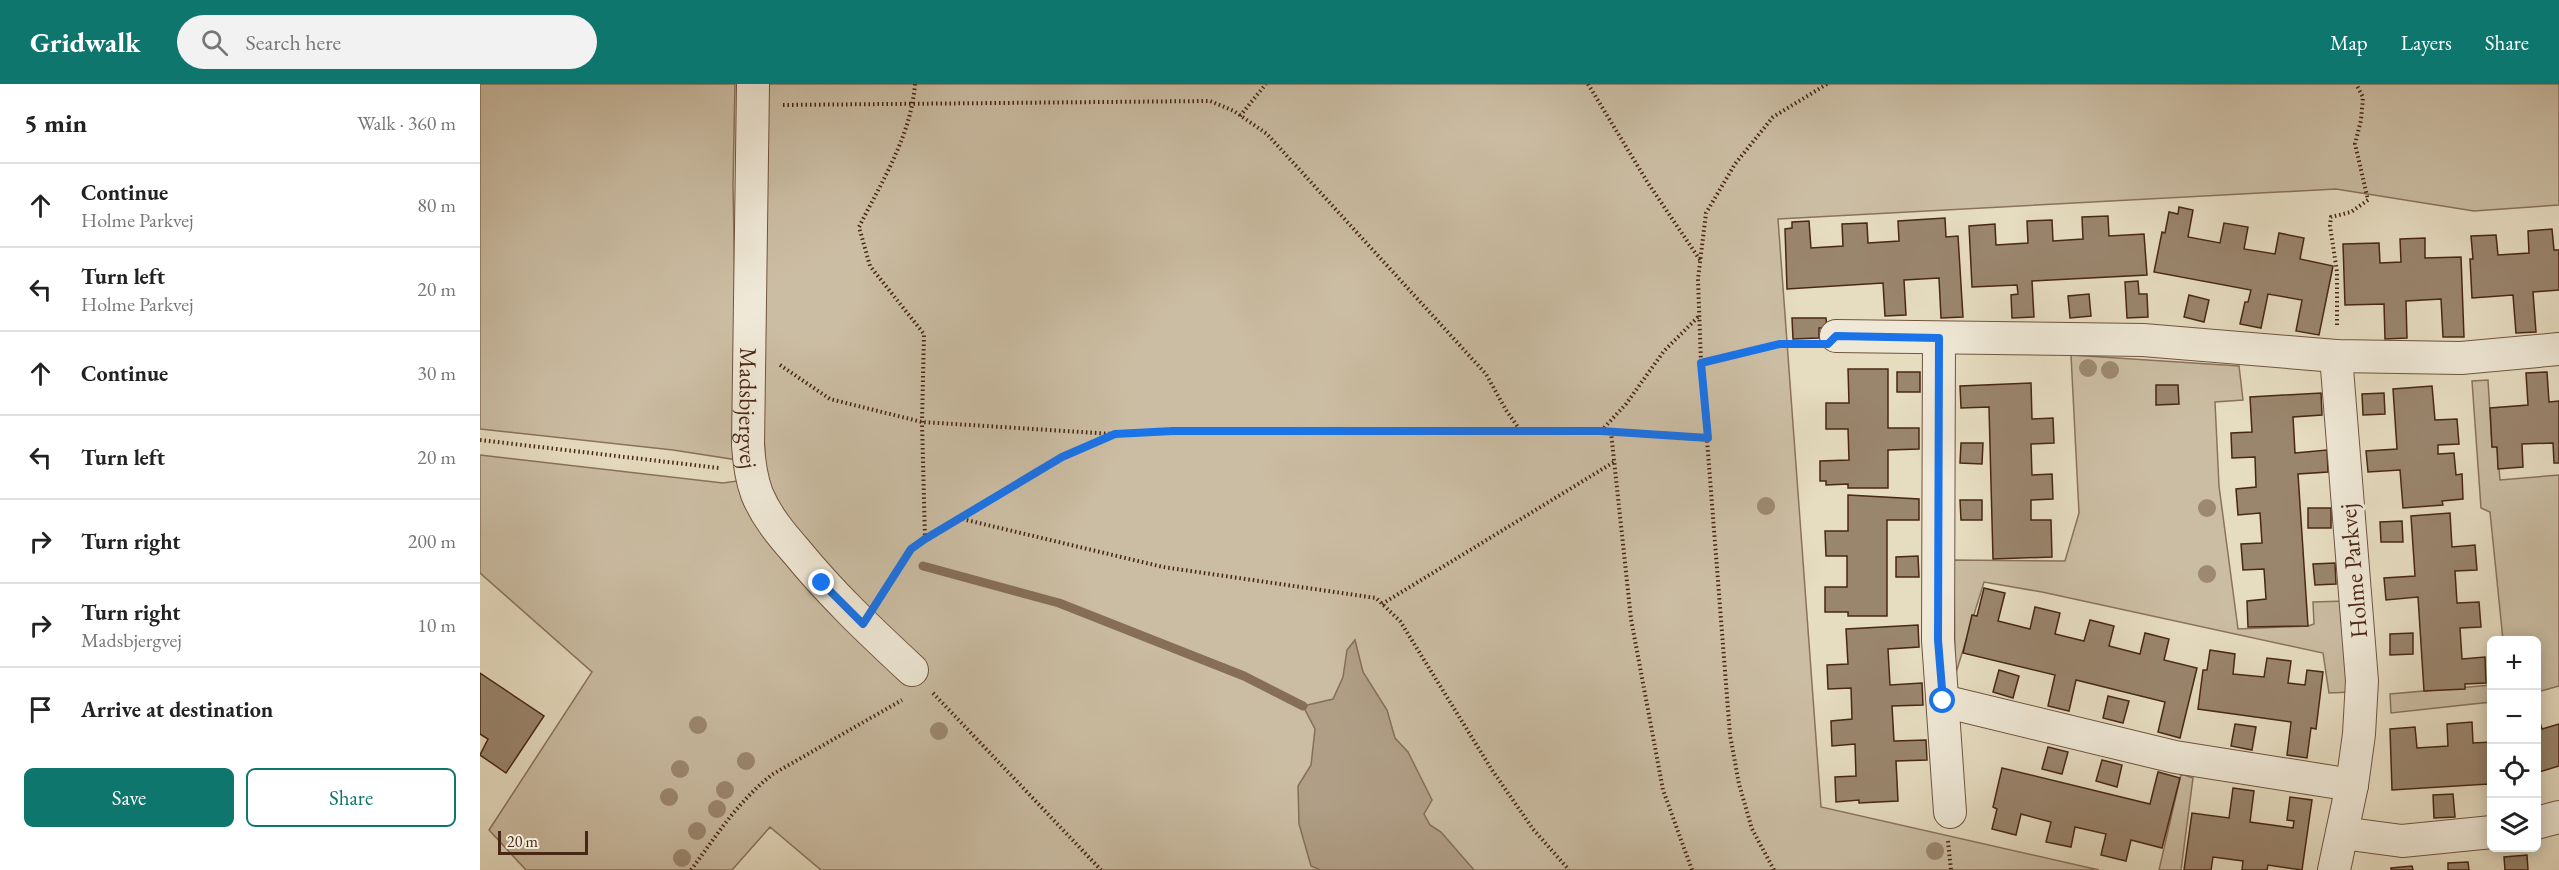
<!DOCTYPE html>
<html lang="en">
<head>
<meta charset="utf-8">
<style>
	:root { --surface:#fff; --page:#f2f2f2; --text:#222; --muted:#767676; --line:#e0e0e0; --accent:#0f766e }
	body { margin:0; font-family:"EB Garamond",serif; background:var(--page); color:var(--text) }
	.controls { position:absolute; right:18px; bottom:18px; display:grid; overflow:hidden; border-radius:9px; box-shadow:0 3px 15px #0003 }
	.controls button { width:54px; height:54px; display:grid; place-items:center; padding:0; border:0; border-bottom:2px solid var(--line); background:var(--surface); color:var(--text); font:30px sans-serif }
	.scale { position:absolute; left:18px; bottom:15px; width:90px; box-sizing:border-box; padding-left:6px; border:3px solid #482714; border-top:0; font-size:16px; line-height:21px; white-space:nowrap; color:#482714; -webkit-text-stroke:4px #efe8d6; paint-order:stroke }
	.stop { position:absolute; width:18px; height:18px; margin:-14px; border:4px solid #1a73e8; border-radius:50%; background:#fff }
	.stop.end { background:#1a73e8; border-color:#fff; box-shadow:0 2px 6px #0008 }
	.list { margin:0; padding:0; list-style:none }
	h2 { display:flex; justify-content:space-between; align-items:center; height:78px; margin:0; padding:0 24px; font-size:26px }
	h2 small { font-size:20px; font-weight:400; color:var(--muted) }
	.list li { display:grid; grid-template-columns:39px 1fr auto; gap:18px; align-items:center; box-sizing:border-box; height:84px; padding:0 24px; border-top:2px solid var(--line) }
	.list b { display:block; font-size:22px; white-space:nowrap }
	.list p { margin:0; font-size:20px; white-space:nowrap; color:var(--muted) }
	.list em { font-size:20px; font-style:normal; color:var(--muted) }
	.actions { display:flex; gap:12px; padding:18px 24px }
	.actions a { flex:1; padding:14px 0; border:2px solid var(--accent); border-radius:9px; text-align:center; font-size:21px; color:var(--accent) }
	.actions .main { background:var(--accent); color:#fff }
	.icon { flex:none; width:33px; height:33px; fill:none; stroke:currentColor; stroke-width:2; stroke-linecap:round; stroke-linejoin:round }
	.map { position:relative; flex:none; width:2079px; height:786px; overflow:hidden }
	header { display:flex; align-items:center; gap:36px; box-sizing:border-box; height:84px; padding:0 30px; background:var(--accent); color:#fff }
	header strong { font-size:28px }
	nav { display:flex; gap:33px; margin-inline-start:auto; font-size:21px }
	.search { width:420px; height:54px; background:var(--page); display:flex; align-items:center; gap:15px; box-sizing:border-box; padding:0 21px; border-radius:33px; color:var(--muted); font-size:22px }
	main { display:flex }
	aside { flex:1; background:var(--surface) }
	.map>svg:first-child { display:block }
	.green { fill:#cbbda3; stroke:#8a725c; stroke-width:1.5 }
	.water { fill:#b09e86; stroke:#866e58; stroke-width:1.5 }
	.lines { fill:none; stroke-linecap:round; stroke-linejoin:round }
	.stream { stroke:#866e58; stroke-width:9 }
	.building { fill:#9a856d; stroke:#482714; stroke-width:1.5 }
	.street-casing { stroke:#70543f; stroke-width:34 }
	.path { stroke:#482714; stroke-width:4; stroke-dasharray:1.5 3; stroke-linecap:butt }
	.street { stroke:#efe8d6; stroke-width:32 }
	.tree { fill:#9d8971 }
	.route { stroke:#1a73e8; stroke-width:8 }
	.labels { text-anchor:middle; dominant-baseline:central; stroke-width:6; stroke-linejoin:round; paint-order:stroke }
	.street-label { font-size:24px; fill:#482714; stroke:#efe8d6 }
</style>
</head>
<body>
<header>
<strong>Gridwalk</strong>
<div class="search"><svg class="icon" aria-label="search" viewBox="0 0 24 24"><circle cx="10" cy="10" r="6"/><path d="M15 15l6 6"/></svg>Search here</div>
<nav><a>Map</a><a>Layers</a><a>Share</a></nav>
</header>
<main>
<aside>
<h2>5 min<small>Walk · 360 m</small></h2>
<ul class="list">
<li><svg class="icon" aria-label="ahead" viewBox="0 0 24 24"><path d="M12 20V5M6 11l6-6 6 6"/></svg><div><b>Continue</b><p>Holme Parkvej</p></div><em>80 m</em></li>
<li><svg class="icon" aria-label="left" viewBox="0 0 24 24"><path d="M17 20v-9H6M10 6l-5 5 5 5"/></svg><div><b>Turn left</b><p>Holme Parkvej</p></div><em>20 m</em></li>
<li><svg class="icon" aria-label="ahead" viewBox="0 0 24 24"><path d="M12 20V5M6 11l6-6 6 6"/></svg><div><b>Continue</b></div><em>30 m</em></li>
<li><svg class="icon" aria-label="left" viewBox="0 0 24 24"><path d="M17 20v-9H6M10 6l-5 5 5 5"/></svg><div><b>Turn left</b></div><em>20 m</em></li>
<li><svg class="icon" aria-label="right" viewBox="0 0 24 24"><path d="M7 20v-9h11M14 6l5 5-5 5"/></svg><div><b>Turn right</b></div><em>200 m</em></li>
<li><svg class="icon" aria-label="right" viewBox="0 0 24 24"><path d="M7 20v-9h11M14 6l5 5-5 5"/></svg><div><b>Turn right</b><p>Madsbjergvej</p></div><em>10 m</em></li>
<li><svg class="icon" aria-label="arrive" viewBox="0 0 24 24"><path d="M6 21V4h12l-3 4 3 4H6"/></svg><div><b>Arrive at destination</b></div></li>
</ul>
<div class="actions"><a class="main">Save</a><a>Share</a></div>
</aside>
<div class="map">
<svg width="2079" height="786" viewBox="0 0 2079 786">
	<rect width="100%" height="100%" fill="#e6dcc0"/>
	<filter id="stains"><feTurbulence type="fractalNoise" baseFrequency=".00333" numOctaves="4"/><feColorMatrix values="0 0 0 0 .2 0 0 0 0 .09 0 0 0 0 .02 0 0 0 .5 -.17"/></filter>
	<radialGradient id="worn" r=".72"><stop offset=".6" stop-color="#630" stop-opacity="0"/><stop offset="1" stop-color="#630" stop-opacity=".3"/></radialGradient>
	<path class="green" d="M 0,0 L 255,0 L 253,101 L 258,376 L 193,366 L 0,345 Z
		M 288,0 L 2079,0 L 2079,121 L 1994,127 L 1856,105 L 1298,135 L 1341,723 L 1619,786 L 341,786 L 290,743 L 252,786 L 46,786 L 9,746 L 112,588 L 0,489 L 0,371 L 243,399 L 286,393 L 280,262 Z
		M 1591,271 L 1759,282 L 1763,316 L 1735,318 L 1739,402 L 1758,545 L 1828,542 L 1834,540 L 1833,518 L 1865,517 L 1872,608 L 1849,609 L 1843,569 L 1562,508 L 1504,498 L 1475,592 L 1474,476 L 1585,477 L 1599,429 Z
		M 2008,296 L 2012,363 L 2017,363 L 2020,396 L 2079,391 L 2079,602 L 2057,608 L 2056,556 L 2023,556 L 2010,428 L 2001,424 L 1992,297 Z
		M 2011,601 L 2011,618 L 1911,629 L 1910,610 Z
		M 1701,690 L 1713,694 L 1701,786 L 1679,786 Z"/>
	<path class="water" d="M 875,556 L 883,588 L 907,626 L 915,654 L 928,668 L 952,716 L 944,730 L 950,741 L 961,748 L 994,786 L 840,786 L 831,782 L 819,740 L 818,702 L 831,681 L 835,645 L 823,622 L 853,615 L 863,593 L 867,566 Z"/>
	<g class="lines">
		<path class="stream" d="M 443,482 L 579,519 L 764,592 L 823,622"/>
	</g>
	<path class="building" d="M 1699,123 L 1713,126 L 1708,153 L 1740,159 L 1744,139 L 1768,143 L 1764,165 L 1795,170 L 1799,149 L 1824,154 L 1820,175 L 1853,182 L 1839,251 L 1816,247 L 1822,216 L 1788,210 L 1781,244 L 1760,240 L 1765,218 L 1768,218 L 1771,206 L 1674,188 L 1682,148 L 1685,149 L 1689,128 L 1698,130 Z
		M 1628,132 L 1629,152 L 1664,150 L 1667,191 L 1552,197 L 1554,233 L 1532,234 L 1531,211 L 1538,210 L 1537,201 L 1492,203 L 1489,142 L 1515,140 L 1516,161 L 1548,159 L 1547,137 L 1572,136 L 1573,157 L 1603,155 L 1602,133 Z
		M 1465,134 L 1466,153 L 1478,152 L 1483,233 L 1461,234 L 1459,194 L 1424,196 L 1426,231 L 1405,232 L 1403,199 L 1307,205 L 1305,145 L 1312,144 L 1312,138 L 1329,137 L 1331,164 L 1363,162 L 1362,140 L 1387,139 L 1388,159 L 1419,157 L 1418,137 Z
		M 2072,145 L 2074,166 L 2079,166 L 2079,206 L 2053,208 L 2056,248 L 2036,249 L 2033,211 L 1992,214 L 1990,175 L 1993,175 L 1991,152 L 2016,151 L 2018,171 L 2049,169 L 2048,147 Z
		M 1945,154 L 1945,174 L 1981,173 L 1984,253 L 1963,253 L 1961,215 L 1926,217 L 1927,254 L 1905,255 L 1904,220 L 1865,221 L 1863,160 L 1899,159 L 1900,179 L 1921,178 L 1920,155 Z
		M 1658,197 L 1659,210 L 1667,210 L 1668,233 L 1647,234 L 1645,198 Z
		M 1609,210 L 1611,232 L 1590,234 L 1588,212 Z
		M 1709,211 L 1729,216 L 1724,238 L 1704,233 Z
		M 1312,234 L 1346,234 L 1347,244 L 1339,244 L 1339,254 L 1313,255 Z
		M 1368,285 L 1408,285 L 1408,344 L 1439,344 L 1439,365 L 1408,366 L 1408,404 L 1368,404 L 1368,400 L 1346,401 L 1346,397 L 1340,397 L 1340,377 L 1369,376 L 1368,345 L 1346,345 L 1346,319 L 1369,319 Z
		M 1417,288 L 1440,288 L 1440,308 L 1417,308 Z
		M 2067,288 L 2069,318 L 2079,317 L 2079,379 L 2074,379 L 2073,359 L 2042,360 L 2043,383 L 2018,385 L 2017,363 L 2012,363 L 2010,324 L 2048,321 L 2046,289 Z
		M 1551,299 L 1552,335 L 1573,334 L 1574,359 L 1551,360 L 1552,391 L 1572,390 L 1573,415 L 1551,416 L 1551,436 L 1571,436 L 1572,473 L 1513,475 L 1509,323 L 1481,324 L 1480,302 Z
		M 1676,301 L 1698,301 L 1699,320 L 1676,321 Z
		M 1952,302 L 1955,336 L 1977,335 L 1979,360 L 1958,361 L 1958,370 L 1974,369 L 1976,391 L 1982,390 L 1983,415 L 1962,417 L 1963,421 L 1923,424 L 1920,386 L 1888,388 L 1886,367 L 1917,365 L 1913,305 Z
		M 1841,309 L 1842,331 L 1813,333 L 1815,369 L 1847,366 L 1848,388 L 1818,390 L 1828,542 L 1768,543 L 1767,517 L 1786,515 L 1784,485 L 1763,486 L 1761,460 L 1782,459 L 1780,429 L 1758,431 L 1756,405 L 1776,403 L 1775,373 L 1752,374 L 1751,349 L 1772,348 L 1770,313 Z
		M 1904,309 L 1905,330 L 1883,331 L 1882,310 Z
		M 1481,359 L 1503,359 L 1502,380 L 1480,379 Z
		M 1368,411 L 1439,415 L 1439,436 L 1407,436 L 1407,532 L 1368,532 L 1368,528 L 1345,528 L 1345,503 L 1367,503 L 1367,472 L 1346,472 L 1345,447 L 1368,447 Z
		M 1480,416 L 1502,416 L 1502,436 L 1481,436 Z
		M 1828,424 L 1851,424 L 1851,444 L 1828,444 Z
		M 1970,429 L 1972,463 L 1995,461 L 1997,486 L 1975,487 L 1977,519 L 1999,518 L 2001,543 L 1980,544 L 1982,575 L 2005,573 L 2006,599 L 1985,600 L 1985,605 L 1944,607 L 1938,513 L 1906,516 L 1904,494 L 1935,492 L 1931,432 Z
		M 1922,437 L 1923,458 L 1901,458 L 1900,438 Z
		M 1438,472 L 1439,493 L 1416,493 L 1416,473 Z
		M 1855,479 L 1856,500 L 1835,501 L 1833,480 Z
		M 1504,504 L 1525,509 L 1518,537 L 1550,545 L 1555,523 L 1580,529 L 1575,550 L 1604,557 L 1610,536 L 1634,542 L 1629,562 L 1660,570 L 1665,549 L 1689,555 L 1684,576 L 1717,584 L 1700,654 L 1678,648 L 1685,618 L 1596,596 L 1589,627 L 1568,622 L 1575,591 L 1483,569 L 1492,531 L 1497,532 Z
		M 1438,541 L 1439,563 L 1408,565 L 1410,601 L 1442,599 L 1443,621 L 1412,622 L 1414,657 L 1446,656 L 1447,676 L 1416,677 L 1418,717 L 1379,719 L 1379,716 L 1356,718 L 1355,693 L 1376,692 L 1375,660 L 1352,662 L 1351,637 L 1372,635 L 1371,604 L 1348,605 L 1347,581 L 1368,580 L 1366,545 Z
		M 1933,549 L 1933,570 L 1910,571 L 1910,550 Z
		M 1730,566 L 1755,570 L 1753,590 L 1784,593 L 1787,574 L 1811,577 L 1808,599 L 1825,601 L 1827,586 L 1843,588 L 1836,645 L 1831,644 L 1827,674 L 1807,671 L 1811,638 L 1718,625 L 1723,586 L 1727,586 Z
		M 1519,586 L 1539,592 L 1533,614 L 1513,608 Z
		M 0,589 L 64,632 L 26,689 L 0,671 L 8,655 L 0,650 Z
		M 1628,612 L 1649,617 L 1643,639 L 1623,634 Z
		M 2056,626 L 2062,645 L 2079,640 L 2079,682 L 2056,689 Z
		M 1992,638 L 1993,659 L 2012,658 L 2012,730 L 2008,700 L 1912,706 L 1910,645 L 1935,643 L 1937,664 L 1968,662 L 1967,640 Z
		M 1755,640 L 1776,643 L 1772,666 L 1751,662 Z
		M 1568,663 L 1588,668 L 1582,690 L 1562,685 Z
		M 1622,676 L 1642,681 L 1637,703 L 1616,697 Z
		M 1522,684 L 1670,720 L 1678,688 L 1700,694 L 1682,764 L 1651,756 L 1646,777 L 1621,771 L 1626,750 L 1595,743 L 1591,763 L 1566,758 L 1571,738 L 1541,730 L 1536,751 L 1512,745 L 1517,725 L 1513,723 Z
		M 1753,704 L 1774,707 L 1770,738 L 1813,744 L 1814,737 L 1807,736 L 1810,713 L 1832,716 L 1822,786 L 1788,781 L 1787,786 L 1762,786 L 1763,777 L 1733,773 L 1731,786 L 1704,786 L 1712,729 L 1749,734 Z
		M 1973,710 L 1975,733 L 1954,734 L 1953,711 Z
		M 2047,771 L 2048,786 L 2025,786 L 2024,773 Z
		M 1988,778 L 1989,786 L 1968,786 L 1968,779 Z
		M 1932,782 L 1933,786 L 1911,786 L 1911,784 Z"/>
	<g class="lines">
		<g class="street-casing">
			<g id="street">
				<path id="s1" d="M 273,0 L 268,361 C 269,378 271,394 277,410 C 286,432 301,450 316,467 C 351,510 391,548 432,586"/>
				<path d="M 1356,252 L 1663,256 L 1856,272 L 1981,274 L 2079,265"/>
				<path d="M 1459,254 L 1458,556 L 1470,728"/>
				<path d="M 1463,617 L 1695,673 L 1872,701"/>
				<path d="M 2056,739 L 2079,733"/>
				<path d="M 1862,749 L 1922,757 L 2012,748"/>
				<path d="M 1854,786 L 1872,701 L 1879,650 L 1882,597 L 1856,272"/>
			</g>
		</g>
		<path class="path" d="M 435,0 C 431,52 402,97 379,143 L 390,182 L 444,250 L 442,338 L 445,455
			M 1108,0 L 1168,99 L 1220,176
			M 303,21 L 730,17 L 754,27 L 787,50 L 1006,290 L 1026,326 L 1040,346
			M 760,32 L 786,0
			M 1857,241 L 1857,188 L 1850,142 L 1851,133 L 1871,128 L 1888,116 L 1875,60 L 1881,36 L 1883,13 L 1876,0
			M 1221,279 L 1300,260 L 1326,260
			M 300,281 L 350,315 L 442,338 L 633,350
			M 1121,347 L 1146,320 L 1184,267 L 1219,232
			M 1131,348 L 1151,535 L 1183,706 L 1212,786
			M 0,356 L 239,384
			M 478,434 L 683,483 L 896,514 L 920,537 L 1012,686 L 1053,745 L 1089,786
			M 401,513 L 431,465 L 445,455 L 582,373 L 635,350 L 693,347 L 1121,347 L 1228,354
			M 902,520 L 1134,378
			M 453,609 L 621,786
			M 1468,757 L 1471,786
			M 211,786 C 236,752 259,716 293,690 L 422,616
			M 1294,786 L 1272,745 L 1259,700 L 1250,651 L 1221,279 L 1218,195 L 1226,129 L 1255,80 L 1293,33 L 1347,0"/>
		<use href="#street" class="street"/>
	</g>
	<g class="tree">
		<circle cx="1608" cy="284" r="9"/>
		<circle cx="1630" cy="286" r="9"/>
		<circle cx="1286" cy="422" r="9"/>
		<circle cx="1727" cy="424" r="9"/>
		<circle cx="1727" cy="490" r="9"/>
		<circle cx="218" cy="641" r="9"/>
		<circle cx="459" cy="647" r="9"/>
		<circle cx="266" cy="677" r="9"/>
		<circle cx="200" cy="685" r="9"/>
		<circle cx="245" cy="706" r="9"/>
		<circle cx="189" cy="713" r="9"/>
		<circle cx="237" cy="725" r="9"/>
		<circle cx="217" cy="747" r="9"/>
		<circle cx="1455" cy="767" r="9"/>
		<circle cx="202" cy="774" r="9"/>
	</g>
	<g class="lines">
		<path class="route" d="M 342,499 L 383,540 L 431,465 L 445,455 L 582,373 L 635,350 L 693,347 L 1121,347 L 1228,354 L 1221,279 L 1300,260 L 1348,260 L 1356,252 L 1459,254 L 1458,556 L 1463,617"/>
	</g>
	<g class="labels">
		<g class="street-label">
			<text stroke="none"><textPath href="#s1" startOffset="324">Madsbjergvej</textPath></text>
			<text transform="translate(1873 487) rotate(-95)">Holme Parkvej</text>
		</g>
	</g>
	<rect width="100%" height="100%" filter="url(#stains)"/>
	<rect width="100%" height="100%" fill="url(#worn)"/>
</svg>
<div class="controls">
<button>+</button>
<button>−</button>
<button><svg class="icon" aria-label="locate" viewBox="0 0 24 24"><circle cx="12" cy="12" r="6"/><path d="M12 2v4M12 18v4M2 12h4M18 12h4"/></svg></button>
<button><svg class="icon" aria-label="layers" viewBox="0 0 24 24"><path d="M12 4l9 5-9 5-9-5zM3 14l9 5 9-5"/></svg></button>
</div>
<div class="scale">20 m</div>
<div class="stop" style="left:1463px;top:617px"></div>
<div class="stop end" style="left:342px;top:499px"></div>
</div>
</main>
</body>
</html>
